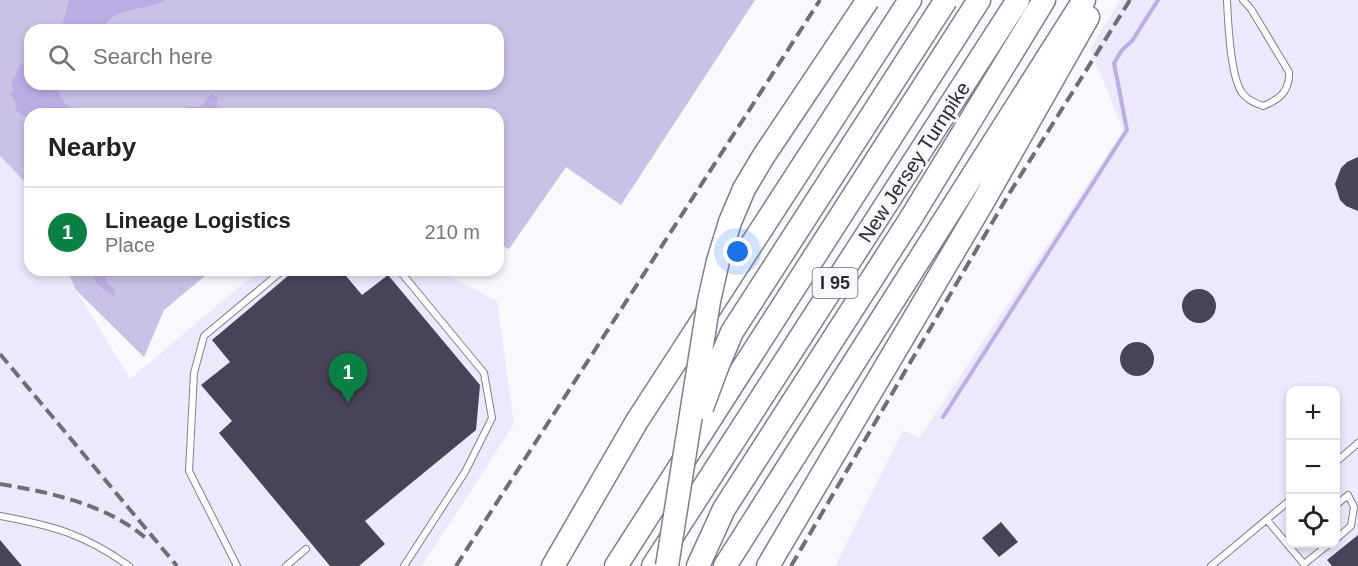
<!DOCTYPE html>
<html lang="en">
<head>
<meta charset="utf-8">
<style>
	:root { --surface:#fff; --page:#f6f6f6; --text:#222; --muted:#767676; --line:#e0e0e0; --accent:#0b8043 }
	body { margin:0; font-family:Arial,sans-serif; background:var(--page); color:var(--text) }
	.controls { position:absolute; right:18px; bottom:18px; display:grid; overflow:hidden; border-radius:12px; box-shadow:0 3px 9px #0003 }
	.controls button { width:54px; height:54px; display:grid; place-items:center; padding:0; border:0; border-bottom:2px solid var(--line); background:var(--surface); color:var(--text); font:30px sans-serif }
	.you { position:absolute; left:738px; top:252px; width:21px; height:21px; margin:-15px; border:4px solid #fff; border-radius:50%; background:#1a73e8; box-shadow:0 0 0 9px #1a73e833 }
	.badge { display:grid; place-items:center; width:39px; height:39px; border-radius:50%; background:var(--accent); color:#fff; font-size:20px; font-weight:700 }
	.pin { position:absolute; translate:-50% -50px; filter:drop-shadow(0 2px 3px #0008) }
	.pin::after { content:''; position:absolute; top:32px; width:21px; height:18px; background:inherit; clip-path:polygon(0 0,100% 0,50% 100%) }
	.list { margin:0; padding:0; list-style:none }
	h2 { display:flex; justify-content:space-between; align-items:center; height:78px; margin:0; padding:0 24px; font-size:26px }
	h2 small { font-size:20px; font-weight:400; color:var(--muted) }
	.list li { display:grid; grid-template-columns:39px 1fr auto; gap:18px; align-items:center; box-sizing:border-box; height:90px; padding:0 24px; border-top:2px solid var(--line) }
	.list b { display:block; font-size:22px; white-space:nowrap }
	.list p { margin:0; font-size:20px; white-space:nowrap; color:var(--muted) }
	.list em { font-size:20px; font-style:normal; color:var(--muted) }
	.icon { flex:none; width:33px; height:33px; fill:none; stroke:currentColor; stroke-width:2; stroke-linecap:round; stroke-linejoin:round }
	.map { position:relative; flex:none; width:1358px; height:566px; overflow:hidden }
	.search { position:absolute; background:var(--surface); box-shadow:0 3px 9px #0003; left:24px; top:24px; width:480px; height:66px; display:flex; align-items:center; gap:15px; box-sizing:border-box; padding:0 21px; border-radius:18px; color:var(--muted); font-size:22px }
	.panel { position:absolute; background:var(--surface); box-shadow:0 3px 9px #0003; left:24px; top:108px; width:480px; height:168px; border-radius:18px }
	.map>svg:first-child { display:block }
	.built { fill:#ede9fd; fill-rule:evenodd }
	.green { fill:#cac1e7; fill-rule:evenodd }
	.water { fill:#bcade5 }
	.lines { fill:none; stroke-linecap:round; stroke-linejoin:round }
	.stream { stroke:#bcade5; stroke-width:4 }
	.building { fill:#484358 }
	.service-casing { stroke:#817c93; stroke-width:8 }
	.motorway-casing { stroke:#817c93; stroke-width:25 }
	.service { stroke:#fff; stroke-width:6 }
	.motorway { stroke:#fff; stroke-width:22 }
	.rail { stroke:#6f6d75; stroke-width:4; stroke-dasharray:12 6; stroke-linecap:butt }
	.motorway-bridge-casing { stroke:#817c93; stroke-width:25; stroke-linecap:butt }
	.motorway-bridge { stroke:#fff; stroke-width:22 }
	.labels { text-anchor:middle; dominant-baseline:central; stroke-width:6; stroke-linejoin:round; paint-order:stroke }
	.shield { fill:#f9f8fd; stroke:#69676f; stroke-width:1.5 }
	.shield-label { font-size:18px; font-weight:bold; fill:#2b2932 }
	.street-label { font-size:20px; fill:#2b2932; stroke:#f9f8fd }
</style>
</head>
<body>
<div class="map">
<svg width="1358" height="566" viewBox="0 0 1358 566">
	<rect width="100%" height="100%" fill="#f9f8fd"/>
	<path class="built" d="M 1120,0 L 1358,0 L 1358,566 L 835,566 L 903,430 L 919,438 L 1123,131 L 1090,48 ZM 1290,390 L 1336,390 L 1336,544 L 1290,544 Z
		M 0,156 L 25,182 L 30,193 L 30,270 L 67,270 L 76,290 L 130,379 L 259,270 L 438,270 L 497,301 L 514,424 L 422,566 L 0,566 Z"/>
	<path class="green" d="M 0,0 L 755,0 L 621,205 L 566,167 L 509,249 L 498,244 L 498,114 L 30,114 L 30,193 L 25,182 L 0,156 ZM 30,30 L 498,30 L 498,84 L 30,84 Z
		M 67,270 L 212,270 L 164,310 L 144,357 L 76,290 Z"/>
	<path class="water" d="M 69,0 L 165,0 C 142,13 116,4 101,30 L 61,30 Z
		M 30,58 L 30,84 L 60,84 L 58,92 L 66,105 L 83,114 L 30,114 L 30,120 L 15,110 L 17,107 L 13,97 L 9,94 L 13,91 L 12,81 L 20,65 Z
		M 211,94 L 218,98 L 217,106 L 209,114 L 183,114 L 188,107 L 199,107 L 206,102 L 207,98 Z
		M 91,270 L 104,270 L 107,283 L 115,290 L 114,297 L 97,284 Z"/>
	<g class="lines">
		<path class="stream" d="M 943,417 L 1127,130 L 1114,63 L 1122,50 L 1132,41 L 1158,0"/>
	</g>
	<path class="building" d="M 1358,157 L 1358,211 L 1346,206 L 1340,200 L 1335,184 L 1341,168 L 1347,162 Z
		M 295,270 L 341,270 L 362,295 L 388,275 L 480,385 L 476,430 L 365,521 L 385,544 L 359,566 L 330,566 L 219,433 L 232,421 L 201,385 L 230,362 L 212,340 Z
		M1182 306a17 17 0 1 1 34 0a17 17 0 1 1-34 0Z
		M1120 359a17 17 0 1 1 34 0a17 17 0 1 1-34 0Z
		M 1001,522 L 1018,542 L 999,557 L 982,538 Z
		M 1358,535 L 1358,566 L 1332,566 L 1327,560 Z
		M 0,540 L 22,566 L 0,566 Z"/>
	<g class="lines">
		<g class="service-casing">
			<path id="service" d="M 1227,0 C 1228,21 1230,78 1243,94 C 1249,101 1255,103 1263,106 C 1279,100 1290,91 1289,72 L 1251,9 L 1243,0
				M 399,270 L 484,373 L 492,418 L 465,472 L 404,566
				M 1336,462 L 1358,443
				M 1336,505 L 1348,495 L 1354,507 L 1351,526 L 1336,539
				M 0,516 C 54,526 84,534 129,566
				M 1267,520 L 1304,564 L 1329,544
				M 237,566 L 189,471 L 194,373 L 204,336 L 283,270
				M 286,566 L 306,549
				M 1211,566 L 1290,500"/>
		</g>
		<g class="motorway-casing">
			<path id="motorway" d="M 553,566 L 637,421 L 910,0
				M 616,566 L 979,0
				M 653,566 L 1018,0
				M 698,566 L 724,509 L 911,218 L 1044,0
				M 725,566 L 1084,0
				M 768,566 L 983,202 L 1088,17"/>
		</g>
		<use href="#service" class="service"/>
		<use href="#motorway" class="motorway"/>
		<path class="rail" d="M 0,354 L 177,566
			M 0,484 C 50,492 108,505 147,539
			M 456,566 L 820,0
			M 791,566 L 1009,194 L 1130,0"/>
		<g class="motorway-bridge-casing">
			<path id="motorway-bridge" d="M 702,408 L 718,365 L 732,332 L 946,0
				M 667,566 L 709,301 L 718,261 L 730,222 L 744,189 L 763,157 L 868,0"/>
		</g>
		<use href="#motorway-bridge" class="motorway-bridge"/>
	</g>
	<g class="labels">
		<rect class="shield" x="812.5" y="268" width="45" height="30" rx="4.5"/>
		<g class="shield-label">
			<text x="835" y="283">I 95</text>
		</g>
		<g class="street-label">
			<text transform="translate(914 162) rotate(-57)">New Jersey Turnpike</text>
		</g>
	</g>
</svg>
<div class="controls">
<button>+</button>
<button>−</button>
<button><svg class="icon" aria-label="locate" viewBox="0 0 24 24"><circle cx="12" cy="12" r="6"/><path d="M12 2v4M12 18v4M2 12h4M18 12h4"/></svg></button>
</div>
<div class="you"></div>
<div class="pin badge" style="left:348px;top:403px">1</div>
<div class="search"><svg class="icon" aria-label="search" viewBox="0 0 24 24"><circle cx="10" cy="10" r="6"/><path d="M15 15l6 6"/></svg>Search here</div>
<section class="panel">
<h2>Nearby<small></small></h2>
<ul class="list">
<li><span class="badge">1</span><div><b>Lineage Logistics</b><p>Place</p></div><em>210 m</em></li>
</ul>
</section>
</div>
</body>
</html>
